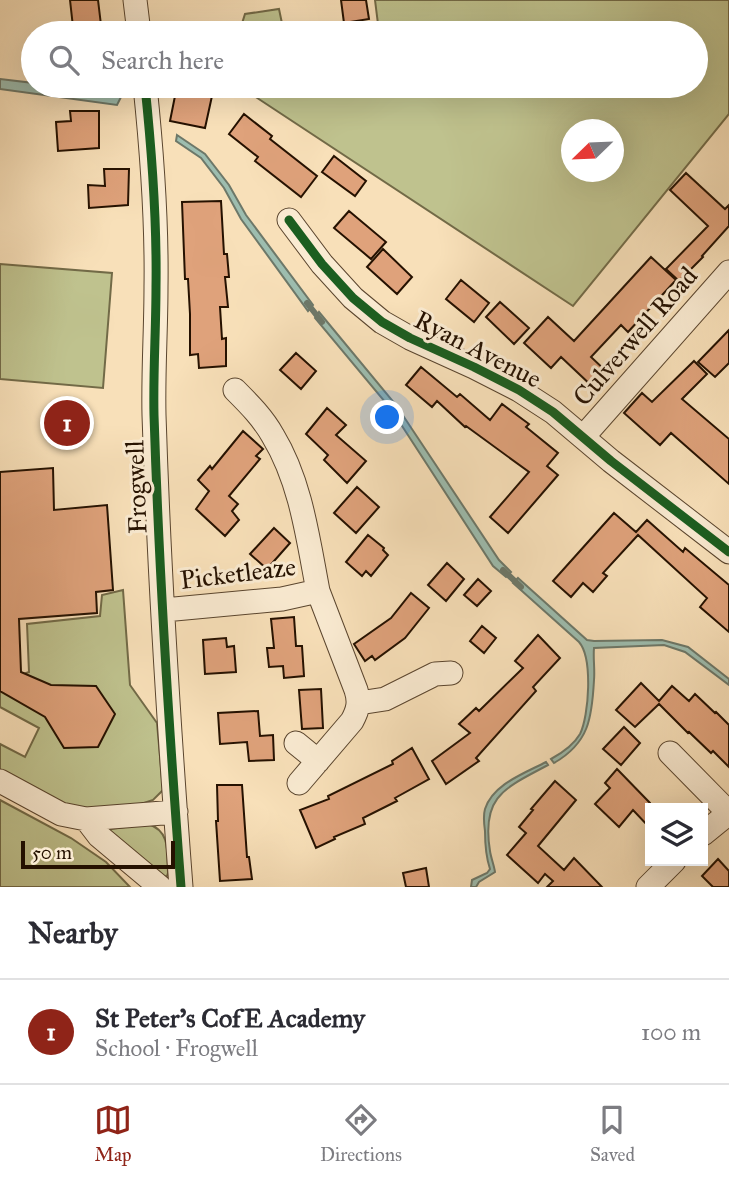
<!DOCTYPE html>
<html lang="en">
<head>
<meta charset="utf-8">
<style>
	:root { --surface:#fff; --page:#f7f7f7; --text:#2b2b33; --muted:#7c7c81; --line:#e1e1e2; --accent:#8f2418 }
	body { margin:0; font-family:"IM FELL Great Primer",serif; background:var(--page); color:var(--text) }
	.controls { position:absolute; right:21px; bottom:21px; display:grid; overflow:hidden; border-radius:0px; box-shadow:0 7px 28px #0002 }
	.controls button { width:63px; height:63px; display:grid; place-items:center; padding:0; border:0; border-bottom:2px solid var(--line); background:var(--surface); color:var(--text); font:35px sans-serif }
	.compass { position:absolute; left:561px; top:119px; width:63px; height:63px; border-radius:50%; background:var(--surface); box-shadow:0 7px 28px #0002; rotate:247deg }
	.scale { position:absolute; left:21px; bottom:18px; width:154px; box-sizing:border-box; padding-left:7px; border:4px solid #251100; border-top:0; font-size:19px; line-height:24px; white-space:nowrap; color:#251100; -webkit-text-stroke:5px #faebd2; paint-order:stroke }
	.you { position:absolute; left:388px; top:418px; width:24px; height:24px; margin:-18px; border:5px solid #fff; border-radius:50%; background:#1a73e8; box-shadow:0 0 0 10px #1a73e833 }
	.badge { display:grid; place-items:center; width:46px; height:46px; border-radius:50%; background:var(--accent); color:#fff; font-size:23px; font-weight:700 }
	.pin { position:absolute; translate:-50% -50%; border:4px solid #fff; box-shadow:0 2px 7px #0006 }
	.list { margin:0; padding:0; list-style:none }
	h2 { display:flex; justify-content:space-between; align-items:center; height:91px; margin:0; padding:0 28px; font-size:30px }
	h2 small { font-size:23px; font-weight:400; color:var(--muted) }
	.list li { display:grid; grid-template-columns:46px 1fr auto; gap:21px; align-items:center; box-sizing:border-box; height:105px; padding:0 28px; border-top:2px solid var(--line) }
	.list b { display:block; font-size:26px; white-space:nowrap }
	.list p { margin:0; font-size:23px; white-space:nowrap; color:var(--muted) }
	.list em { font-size:23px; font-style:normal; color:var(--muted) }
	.icon { flex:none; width:38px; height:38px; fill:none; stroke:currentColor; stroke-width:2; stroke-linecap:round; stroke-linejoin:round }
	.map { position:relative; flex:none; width:729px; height:887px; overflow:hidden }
	.search { position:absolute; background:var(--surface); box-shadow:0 7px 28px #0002; left:21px; right:21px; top:21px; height:77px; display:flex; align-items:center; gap:18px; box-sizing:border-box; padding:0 24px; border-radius:38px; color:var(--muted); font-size:26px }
	.sheet { height:196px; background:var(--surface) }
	nav { display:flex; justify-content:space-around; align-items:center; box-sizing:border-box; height:98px; border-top:2px solid var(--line); background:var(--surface); font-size:19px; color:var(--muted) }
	nav a { display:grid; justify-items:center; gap:4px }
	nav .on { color:var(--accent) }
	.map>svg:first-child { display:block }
	.green { fill:#bfc28e; stroke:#726a47; stroke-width:2; fill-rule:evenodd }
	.water { fill:#9dbdaf; stroke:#6d7869; stroke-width:2 }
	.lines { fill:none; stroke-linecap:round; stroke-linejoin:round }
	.stream { stroke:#6d7869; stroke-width:6 }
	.building { fill:#dfa27b; stroke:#251100; stroke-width:2 }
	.minor-casing { stroke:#5a452e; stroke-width:25 }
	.minor { stroke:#faebd2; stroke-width:23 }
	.cycleway-casing { stroke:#faebd2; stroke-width:13 }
	.cycleway { stroke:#1b5e20; stroke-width:9 }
	.labels { text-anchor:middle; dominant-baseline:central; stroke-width:6; stroke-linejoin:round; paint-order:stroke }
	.street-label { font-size:26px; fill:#251100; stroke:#faebd2 }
</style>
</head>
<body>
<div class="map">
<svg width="729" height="887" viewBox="0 0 729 887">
	<rect width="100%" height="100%" fill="#f8e0b9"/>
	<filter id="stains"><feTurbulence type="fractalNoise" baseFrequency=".00286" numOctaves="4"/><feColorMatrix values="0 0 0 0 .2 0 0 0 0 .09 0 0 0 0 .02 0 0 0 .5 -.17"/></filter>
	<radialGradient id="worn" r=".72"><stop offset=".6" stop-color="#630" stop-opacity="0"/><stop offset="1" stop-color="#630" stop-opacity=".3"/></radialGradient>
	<path class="green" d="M 375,0 L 729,0 L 729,114 L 573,306 L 239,86 L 696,86 L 696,33 L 370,33 L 379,32 ZM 572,130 L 614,130 L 614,172 L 572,172 Z
		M 279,9 L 284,33 L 239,33 L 245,14 Z
		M 0,264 L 112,273 L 103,388 L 0,379 Z
		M 123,590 L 130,685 L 157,723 L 163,790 L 153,800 L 132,807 L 77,810 L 0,772 L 0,744 L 25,757 L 39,728 L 0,707 L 0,682 L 29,672 L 27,624 L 100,616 L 102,595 Z
		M 0,800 L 71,838 L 106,862 L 130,887 L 0,887 Z
		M 148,824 C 171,831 167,853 168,873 L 167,876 L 164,877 L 108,831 L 110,829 Z"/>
	<path class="water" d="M 0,79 L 33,83 L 33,86 L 50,86 L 122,95 L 117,105 L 0,89 Z
		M 177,135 L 205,154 L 229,185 L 246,215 L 313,305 L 308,311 L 241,219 L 224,188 L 201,158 L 176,141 Z
		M 319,312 L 396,405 L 499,560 L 511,572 L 506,577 L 493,566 L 391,409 L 315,318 Z
		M 518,578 L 587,640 L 594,641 L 662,640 L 688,647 L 729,679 L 729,685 L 685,652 L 664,645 L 594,648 C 593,658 595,669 594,680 C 592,718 589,743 554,763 L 551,759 C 562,753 573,746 580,734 C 589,716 593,658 579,642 L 513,583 Z
		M 546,762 L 548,765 C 505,788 481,796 490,851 C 491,858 494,865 495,872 L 479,882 L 476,887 L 471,887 L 472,880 L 487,873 L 490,869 C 486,857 485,845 485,831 C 484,824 483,816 485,809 C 493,784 525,773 546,762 Z"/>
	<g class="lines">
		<path class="stream" d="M 307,303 L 322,322
			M 503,570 L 521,587"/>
	</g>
	<path class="building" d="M 70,0 L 98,0 L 101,25 L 73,27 Z
		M 341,0 L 366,0 L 369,19 L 344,23 Z
		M 177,86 L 197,86 L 195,92 L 212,96 L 205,128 L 170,121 Z
		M 70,111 L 99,111 L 99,148 L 58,151 L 56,122 L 71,121 Z
		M 244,114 L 272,136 L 270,139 L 317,176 L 301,197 L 255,161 L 258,157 L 229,134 Z
		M 334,156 L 366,181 L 355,196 L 322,172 Z
		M 104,169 L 129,169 L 128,205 L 89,208 L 88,185 L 105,186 Z
		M 686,173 L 725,209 L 729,205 L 729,226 L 702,256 L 703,257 L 679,281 L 666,269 L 708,226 L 670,190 Z
		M 221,201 L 224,254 L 227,254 L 229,277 L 225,277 L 228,307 L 220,307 L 222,339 L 226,338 L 226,366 L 199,368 L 198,354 L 190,355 L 190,314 L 188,279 L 185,279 L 182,202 Z
		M 349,211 L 386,242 L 371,259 L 334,228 Z
		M 383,249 L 412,277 L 397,294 L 367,267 Z
		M 651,257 L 676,280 L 628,332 L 621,325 L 591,357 L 608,373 L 594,388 L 561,357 L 551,368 L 524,343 L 548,317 L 574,341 Z
		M 461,280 L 489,303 L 474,322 L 446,299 Z
		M 500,302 L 529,328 L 514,344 L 486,317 Z
		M 729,330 L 729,363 L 715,377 L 698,362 Z
		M 296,353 L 316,371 L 301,389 L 280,370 Z
		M 694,361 L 707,374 L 682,399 L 729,439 L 729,484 L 671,433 L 660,445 L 624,413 L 642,393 L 652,402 Z
		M 421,367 L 457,397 L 460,394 L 490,420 L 502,404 L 529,424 L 526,427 L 558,453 L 547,466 L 558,475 L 508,533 L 490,517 L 529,472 L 466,426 L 465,427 L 437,401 L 432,407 L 406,385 Z
		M 327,408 L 346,425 L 336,435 L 366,461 L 347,483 L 324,460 L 328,455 L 306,434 Z
		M 243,431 L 263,449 L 256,456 L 260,459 L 229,496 L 238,504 L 232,511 L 239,520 L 225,536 L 196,509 L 209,491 L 198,480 L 210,466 L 212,469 Z
		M 53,468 L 54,510 L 107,505 L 113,590 L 96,592 L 97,613 L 19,619 L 21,672 L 51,685 L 96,686 L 115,714 L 98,747 L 64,748 L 45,717 L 0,691 L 0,472 Z
		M 357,487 L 379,507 L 356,533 L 334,513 Z
		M 614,513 L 636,532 L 647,520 L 683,552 L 685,548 L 729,585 L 729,632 L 700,607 L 707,598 L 638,535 L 603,573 L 607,576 L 593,592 L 583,583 L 571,597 L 553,581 Z
		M 274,528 L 290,543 L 267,569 L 250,554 Z
		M 368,535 L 384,548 L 383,550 L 388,555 L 371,576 L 366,571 L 362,576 L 346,562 Z
		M 447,563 L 464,579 L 446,601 L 428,585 Z
		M 478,579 L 491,591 L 477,606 L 464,595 Z
		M 411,593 L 429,608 L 405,638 L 375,660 L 372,656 L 365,661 L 354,644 L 391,618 Z
		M 294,617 L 296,646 L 302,646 L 304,676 L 284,678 L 283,666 L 269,667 L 267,648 L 274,648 L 271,619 Z
		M 482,626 L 496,638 L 484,653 L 470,641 Z
		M 538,635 L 560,658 L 533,687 L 536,691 L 476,758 L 479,761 L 446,784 L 432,761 L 470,733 L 459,724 L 476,708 L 479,711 L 523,668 L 515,661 Z
		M 226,638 L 227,647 L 234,646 L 236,672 L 205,674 L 203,640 Z
		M 641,683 L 659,701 L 672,686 L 689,701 L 695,694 L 715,713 L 716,712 L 729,725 L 729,767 L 713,751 L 711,753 L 689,732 L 688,733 L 659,704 L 635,727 L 616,710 Z
		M 321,689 L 323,728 L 302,729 L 299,690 Z
		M 258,711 L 260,736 L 273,735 L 274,760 L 249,761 L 247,742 L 220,744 L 218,713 Z
		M 624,727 L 640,743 L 621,765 L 603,749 Z
		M 412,748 L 429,779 L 395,798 L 397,801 L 363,818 L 365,824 L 334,837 L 335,839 L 316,848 L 300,810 L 329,799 L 328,796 L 393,764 L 392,761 Z
		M 617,769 L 650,803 L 650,828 L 633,810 L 619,827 L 595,804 L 610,788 L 605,783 Z
		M 555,781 L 576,800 L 538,846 L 564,870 L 574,858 L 602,887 L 547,887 L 553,881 L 545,874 L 538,883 L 507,855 L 526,833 L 519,827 L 533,810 L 531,809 Z
		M 217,785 L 242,785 L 247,857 L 249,857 L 252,879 L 220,881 L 216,821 L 218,821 Z
		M 718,859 L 729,871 L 729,887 L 713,887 L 702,876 Z
		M 426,868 L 429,887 L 406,887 L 403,873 Z"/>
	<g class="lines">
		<g class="minor-casing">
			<path id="minor" d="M 135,0 L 139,33
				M 145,86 C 152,153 157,220 156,287 C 156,330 153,372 154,415 C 159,572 169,730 181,887
				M 289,220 L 322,264 L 353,298 L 382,322 L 410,338 L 474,367 L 519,390 L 553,412 L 611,461 L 729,552
				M 583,437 L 729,272
				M 164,610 L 282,599 L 318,591 C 308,539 301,482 273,436 C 263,418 249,404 235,390
				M 359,703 L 385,699 L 435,674 L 451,673
				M 296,743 L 318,761
				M 670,753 L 729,813
				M 0,781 L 61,814 L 86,819 L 176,812
				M 299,783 L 352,721 C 358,710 360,702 356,690 L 318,591
				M 86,819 L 99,836 L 160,887
				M 703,834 L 729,813
				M 648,887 L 674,861"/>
		</g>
		<use href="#minor" class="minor"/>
		<g class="cycleway-casing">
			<path id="cycleway" d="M 145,86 C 152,153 157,220 156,287 C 156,330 153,372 154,415 C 159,572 169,730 181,887
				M 289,220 L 322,264 L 353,298 L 382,322 L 410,338 L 474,367 L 519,390 L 553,412 L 611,461 L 729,552"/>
		</g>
		<use href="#cycleway" class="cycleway"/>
	</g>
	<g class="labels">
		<g class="street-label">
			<text transform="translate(635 336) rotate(-49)">Culverwell Road</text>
			<text transform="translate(478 349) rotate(27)">Ryan Avenue</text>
			<text transform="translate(136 487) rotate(-92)">Frogwell</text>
			<text transform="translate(238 573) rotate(-7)">Picketleaze</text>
		</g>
	</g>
	<rect width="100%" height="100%" filter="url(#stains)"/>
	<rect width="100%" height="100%" fill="url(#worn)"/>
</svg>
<div class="controls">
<button><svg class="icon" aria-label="layers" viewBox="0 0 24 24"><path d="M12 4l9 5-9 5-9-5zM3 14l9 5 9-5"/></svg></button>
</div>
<svg class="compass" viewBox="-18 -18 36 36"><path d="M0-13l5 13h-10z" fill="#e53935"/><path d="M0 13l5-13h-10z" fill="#7c7c81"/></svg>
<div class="scale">50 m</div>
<div class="you"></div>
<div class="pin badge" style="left:67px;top:423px">1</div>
<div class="search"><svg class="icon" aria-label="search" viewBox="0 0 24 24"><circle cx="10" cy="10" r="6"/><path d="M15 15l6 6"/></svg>Search here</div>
</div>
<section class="sheet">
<h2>Nearby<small></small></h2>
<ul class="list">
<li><span class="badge">1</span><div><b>St Peter's CofE Academy</b><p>School · Frogwell</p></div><em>100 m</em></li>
</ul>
</section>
<nav>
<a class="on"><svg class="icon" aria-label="map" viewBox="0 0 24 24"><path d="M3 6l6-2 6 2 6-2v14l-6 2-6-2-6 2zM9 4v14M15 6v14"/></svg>Map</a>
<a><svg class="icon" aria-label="directions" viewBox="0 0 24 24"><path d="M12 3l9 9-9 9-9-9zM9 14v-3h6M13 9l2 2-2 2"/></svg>Directions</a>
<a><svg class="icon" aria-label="saved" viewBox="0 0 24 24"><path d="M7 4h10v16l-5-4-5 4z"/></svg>Saved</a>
</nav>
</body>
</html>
